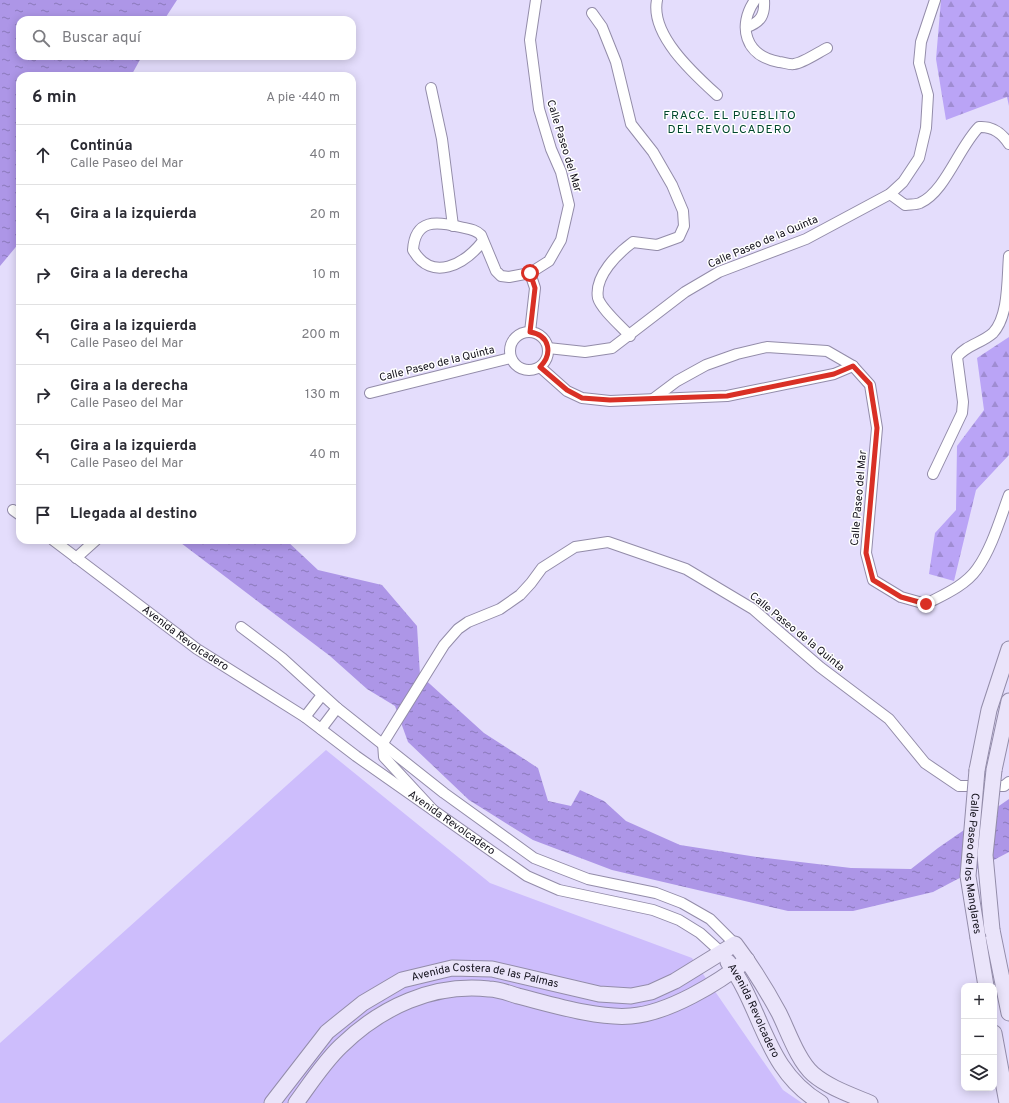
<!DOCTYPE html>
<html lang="es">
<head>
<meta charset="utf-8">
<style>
	:root { --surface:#fff; --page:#f7f7f7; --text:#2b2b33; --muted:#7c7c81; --line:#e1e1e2 }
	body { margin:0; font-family:Overpass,sans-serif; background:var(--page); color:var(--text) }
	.controls { position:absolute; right:12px; bottom:12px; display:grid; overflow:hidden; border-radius:8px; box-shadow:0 2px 10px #0003 }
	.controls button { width:36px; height:36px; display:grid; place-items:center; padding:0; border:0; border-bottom:1px solid var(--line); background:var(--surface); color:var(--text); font:20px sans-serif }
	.stop { position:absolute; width:12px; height:12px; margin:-9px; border:3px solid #d93025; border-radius:50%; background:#fff }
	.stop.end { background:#d93025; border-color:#fff; box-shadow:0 1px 4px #0008 }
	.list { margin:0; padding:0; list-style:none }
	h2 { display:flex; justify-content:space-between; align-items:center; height:52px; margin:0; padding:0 16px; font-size:17px }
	h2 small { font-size:13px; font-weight:400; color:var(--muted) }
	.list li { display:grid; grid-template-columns:26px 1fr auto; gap:12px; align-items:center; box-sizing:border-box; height:60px; padding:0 16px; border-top:1px solid var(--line) }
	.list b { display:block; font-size:15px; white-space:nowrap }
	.list p { margin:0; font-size:13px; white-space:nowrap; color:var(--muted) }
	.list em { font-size:13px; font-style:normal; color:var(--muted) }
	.icon { flex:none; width:22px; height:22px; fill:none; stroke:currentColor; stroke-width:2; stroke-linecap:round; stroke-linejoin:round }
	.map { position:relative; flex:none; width:1009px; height:1103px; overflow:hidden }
	.search { position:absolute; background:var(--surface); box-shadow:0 2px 10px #0003; left:16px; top:16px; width:340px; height:44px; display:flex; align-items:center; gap:10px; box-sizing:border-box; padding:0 14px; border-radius:12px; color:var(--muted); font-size:15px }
	.panel { position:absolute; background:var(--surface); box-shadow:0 2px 10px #0003; left:16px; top:72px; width:340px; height:472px; border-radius:12px }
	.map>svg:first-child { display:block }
	.grass { fill:#cdbdfc }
	.forest { fill:url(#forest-firs) }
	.water { fill:url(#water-ripples) }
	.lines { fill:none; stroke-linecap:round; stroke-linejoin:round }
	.minor-casing { stroke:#938ca9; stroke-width:12 }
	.secondary-casing { stroke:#938ca9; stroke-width:17 }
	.minor { stroke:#fff; stroke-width:10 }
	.secondary { stroke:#eae4fa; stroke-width:15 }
	.secondary-bridge-casing { stroke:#938ca9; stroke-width:17; stroke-linecap:butt }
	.secondary-bridge { stroke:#eae4fa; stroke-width:15 }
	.route { stroke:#d93025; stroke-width:5 }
	.labels { text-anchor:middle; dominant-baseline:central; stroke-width:3; stroke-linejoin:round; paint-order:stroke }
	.street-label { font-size:11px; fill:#12101a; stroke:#fff }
	.neighbourhood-label { font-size:12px; letter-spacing:1px; fill:#00482d; stroke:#fff }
</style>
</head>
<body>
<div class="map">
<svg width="1009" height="1103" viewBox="0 0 1009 1103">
	<defs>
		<pattern id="forest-firs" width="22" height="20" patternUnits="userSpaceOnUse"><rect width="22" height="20" fill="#baa4f6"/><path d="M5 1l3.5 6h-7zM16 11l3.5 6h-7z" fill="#9f8cd2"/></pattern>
		<pattern id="water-ripples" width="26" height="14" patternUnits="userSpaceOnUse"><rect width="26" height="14" fill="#ad96e7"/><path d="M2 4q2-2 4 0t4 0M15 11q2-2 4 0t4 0" fill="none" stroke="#8b79ba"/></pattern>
	</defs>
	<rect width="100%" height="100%" fill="#e4ddfc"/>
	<path class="grass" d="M 326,750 L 490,883 L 692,958 L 783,1090 L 802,1103 L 0,1103 L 0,1043 Z"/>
	<path class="forest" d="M 941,0 L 1009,0 L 1009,106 L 1007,97 L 946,120 L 936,59 Z
		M 1009,337 L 1009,455 L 976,490 L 954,581 L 929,574 L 935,533 L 956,510 L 957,446 L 984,410 L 977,358 Z"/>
	<path class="water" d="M 0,0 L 177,0 L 164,20 L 20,20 L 20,56 L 142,56 L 131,76 L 20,76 L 20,242 L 0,266 Z
		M 177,540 L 286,540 L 318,570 L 382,585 L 417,626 L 420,675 L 484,733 L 538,768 L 548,801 L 571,806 L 580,790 L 604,801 L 626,821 L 680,845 L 757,857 L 851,868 L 911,869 L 938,848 L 1009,799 L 1009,852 L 933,892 L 853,911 L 788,911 L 612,870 L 533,840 L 469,800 L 408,742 L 395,706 L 367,689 L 330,656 Z"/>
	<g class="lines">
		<g class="minor-casing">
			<g id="minor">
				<path d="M 657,0 C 650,35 694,74 717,95"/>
				<path d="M 755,0 C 737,26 745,56 779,62 C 783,62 790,65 794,64 C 803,63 819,52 827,48"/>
				<path d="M 592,13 L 602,27 L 616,62 L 631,124 L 653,152 L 672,185 L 683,211 L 684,226 L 679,237 L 657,245 L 633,242 C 618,253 594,276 598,298 C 601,309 622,327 630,336"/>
				<path d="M 747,27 C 761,22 765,15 764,0"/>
				<path d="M 431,88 L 442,139 L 453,226"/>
				<path d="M 890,194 L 905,205 C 910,204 916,205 920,203 C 945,192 959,147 979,127 C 993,126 1002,133 1009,144"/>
				<path d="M 483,241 C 465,264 432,283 413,250 C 415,219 436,221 460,227 C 468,229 475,229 481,235 L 496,271 L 501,276 L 509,277 L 530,273 L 549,261 L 561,240 L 569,205 L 561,172 L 551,149 L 539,109 L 530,40 L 536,0"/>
				<circle cx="529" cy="351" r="19"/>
				<path d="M 530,332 L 535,288 L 530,273"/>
				<path d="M 548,348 L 585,352 L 612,348 L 685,292 L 719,272 L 806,239 L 890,194 L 903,182 L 919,158 L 926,128 L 928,95 L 919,63 L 921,42 L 935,0"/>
				<path d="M 540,367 L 567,391 L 582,398 L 610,401 L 727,396 L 834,374 L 853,366"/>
				<path d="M 370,393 L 510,358"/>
				<path d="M 653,399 L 677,381 L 706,365 L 737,354 L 767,347 L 827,351 L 853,366 L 870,385 L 877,428 L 866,553 L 873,580 L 901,597 L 926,604 C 943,595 965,586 977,569 C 992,548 1000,519 1009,495"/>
				<path d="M 933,474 L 962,413 L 963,402 L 957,357 C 966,345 982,343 993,333 C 1009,316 1007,279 1009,256"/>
				<path d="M 13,510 L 20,515"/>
				<path id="s1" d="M 53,540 L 197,649 L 305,717 L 356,756 L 527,876 L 559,890 L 653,910 L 679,920 L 700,933 L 722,953"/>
				<path d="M 76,558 L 96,540"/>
				<path d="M 241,627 L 282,658 L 337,708 L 444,793 L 534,858 L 588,879 L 656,893 L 682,903 L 710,919 L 735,944"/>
				<path d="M 305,717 L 322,695"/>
				<path d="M 321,729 L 337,708"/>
				<path d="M 433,810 L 384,757 L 383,743 L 444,645 L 458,629 L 468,622 L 500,609 L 520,595 L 531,583 L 542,568 L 575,547 L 608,542 L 686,569 L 753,609 L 820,667 L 889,719 L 925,763 L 959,786 L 1004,786 L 1009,782"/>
			</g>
		</g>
		<g class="secondary-casing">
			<g id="secondary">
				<path d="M 977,770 L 989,710 L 1009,649"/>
				<path d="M 994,770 L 1009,701"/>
				<path d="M 992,930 L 1009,1013"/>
				<path d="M 978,938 L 986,986"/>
				<path id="s2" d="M 728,962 C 764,1011 764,1069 821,1103"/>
				<path d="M 994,1033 L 1007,1103"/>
				<path id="s3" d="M 272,1103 L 327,1032 L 363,1003 L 402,980 L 452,968 L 492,969 L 599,994 L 631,996 L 651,992 L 675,981 L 735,944 C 751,965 766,989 779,1013 C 788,1031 798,1061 813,1074 C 828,1087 851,1095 870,1103"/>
				<path d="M 296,1103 C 310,1084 324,1062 341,1046 C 381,1007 433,983 489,989 C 498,989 508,993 518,996 C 550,1004 598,1019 631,1016 C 669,1013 718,983 747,960"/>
			</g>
		</g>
		<use href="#minor" class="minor"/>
		<use href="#secondary" class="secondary"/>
		<g class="secondary-bridge-casing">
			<g id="secondary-bridge">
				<path id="s4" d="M 977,770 L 968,876 L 978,938"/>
				<path d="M 992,930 L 985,855 L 994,770"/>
			</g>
		</g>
		<use href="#secondary-bridge" class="secondary-bridge"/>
	</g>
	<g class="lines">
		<path class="route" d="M 530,273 L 535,288 L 530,332 C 550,335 553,354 540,367 L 567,390 L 582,398 L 610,400 L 727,396 L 834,374 L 853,366 L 870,384 L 877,428 L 866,553 L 873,580 L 901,597 L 926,604"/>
	</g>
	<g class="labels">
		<g class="street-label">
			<text transform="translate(564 146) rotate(73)">Calle Paseo del Mar</text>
			<text transform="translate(763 242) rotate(-23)">Calle Paseo de la Quinta</text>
			<text transform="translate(437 364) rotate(-14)">Calle Paseo de la Quinta</text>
			<text transform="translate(859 498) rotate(-85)">Calle Paseo del Mar</text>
			<text transform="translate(797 632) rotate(39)">Calle Paseo de la Quinta</text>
			<text stroke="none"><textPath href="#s1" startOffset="165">Avenida Revolcadero</textPath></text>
			<text stroke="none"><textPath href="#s1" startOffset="489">Avenida Revolcadero</textPath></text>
			<text stroke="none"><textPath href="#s4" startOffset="94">Calle Paseo de los Manglares</textPath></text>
			<text stroke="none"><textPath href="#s3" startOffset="266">Avenida Costera de las Palmas</textPath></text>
			<text stroke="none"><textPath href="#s2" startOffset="55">Avenida Revolcadero</textPath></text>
		</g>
		<g class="neighbourhood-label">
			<text x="730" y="116">FRACC. EL PUEBLITO<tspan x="730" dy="14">DEL REVOLCADERO</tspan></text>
		</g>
	</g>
</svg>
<div class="controls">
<button>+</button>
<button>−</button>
<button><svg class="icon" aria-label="layers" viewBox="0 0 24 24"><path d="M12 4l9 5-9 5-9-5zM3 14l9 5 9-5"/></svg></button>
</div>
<div class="stop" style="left:530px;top:273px"></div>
<div class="stop end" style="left:926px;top:604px"></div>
<div class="search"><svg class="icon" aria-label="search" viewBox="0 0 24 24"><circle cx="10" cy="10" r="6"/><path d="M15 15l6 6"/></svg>Buscar aquí</div>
<section class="panel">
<h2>6 min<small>A pie · 440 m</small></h2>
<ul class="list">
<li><svg class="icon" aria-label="ahead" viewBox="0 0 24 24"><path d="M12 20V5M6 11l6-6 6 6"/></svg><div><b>Continúa</b><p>Calle Paseo del Mar</p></div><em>40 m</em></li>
<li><svg class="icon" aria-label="left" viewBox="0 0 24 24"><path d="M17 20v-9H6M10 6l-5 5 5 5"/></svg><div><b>Gira a la izquierda</b></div><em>20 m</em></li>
<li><svg class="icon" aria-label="right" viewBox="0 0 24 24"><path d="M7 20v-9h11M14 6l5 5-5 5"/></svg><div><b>Gira a la derecha</b></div><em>10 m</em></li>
<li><svg class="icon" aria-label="left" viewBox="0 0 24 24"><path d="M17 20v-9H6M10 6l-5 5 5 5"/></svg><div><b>Gira a la izquierda</b><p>Calle Paseo del Mar</p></div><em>200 m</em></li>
<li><svg class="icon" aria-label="right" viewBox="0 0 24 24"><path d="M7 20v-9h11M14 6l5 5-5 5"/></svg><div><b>Gira a la derecha</b><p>Calle Paseo del Mar</p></div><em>130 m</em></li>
<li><svg class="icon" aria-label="left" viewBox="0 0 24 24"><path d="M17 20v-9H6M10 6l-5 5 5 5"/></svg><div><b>Gira a la izquierda</b><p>Calle Paseo del Mar</p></div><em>40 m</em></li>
<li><svg class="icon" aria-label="arrive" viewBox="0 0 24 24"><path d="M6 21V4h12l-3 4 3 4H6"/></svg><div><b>Llegada al destino</b></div></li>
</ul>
</section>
</div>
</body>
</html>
